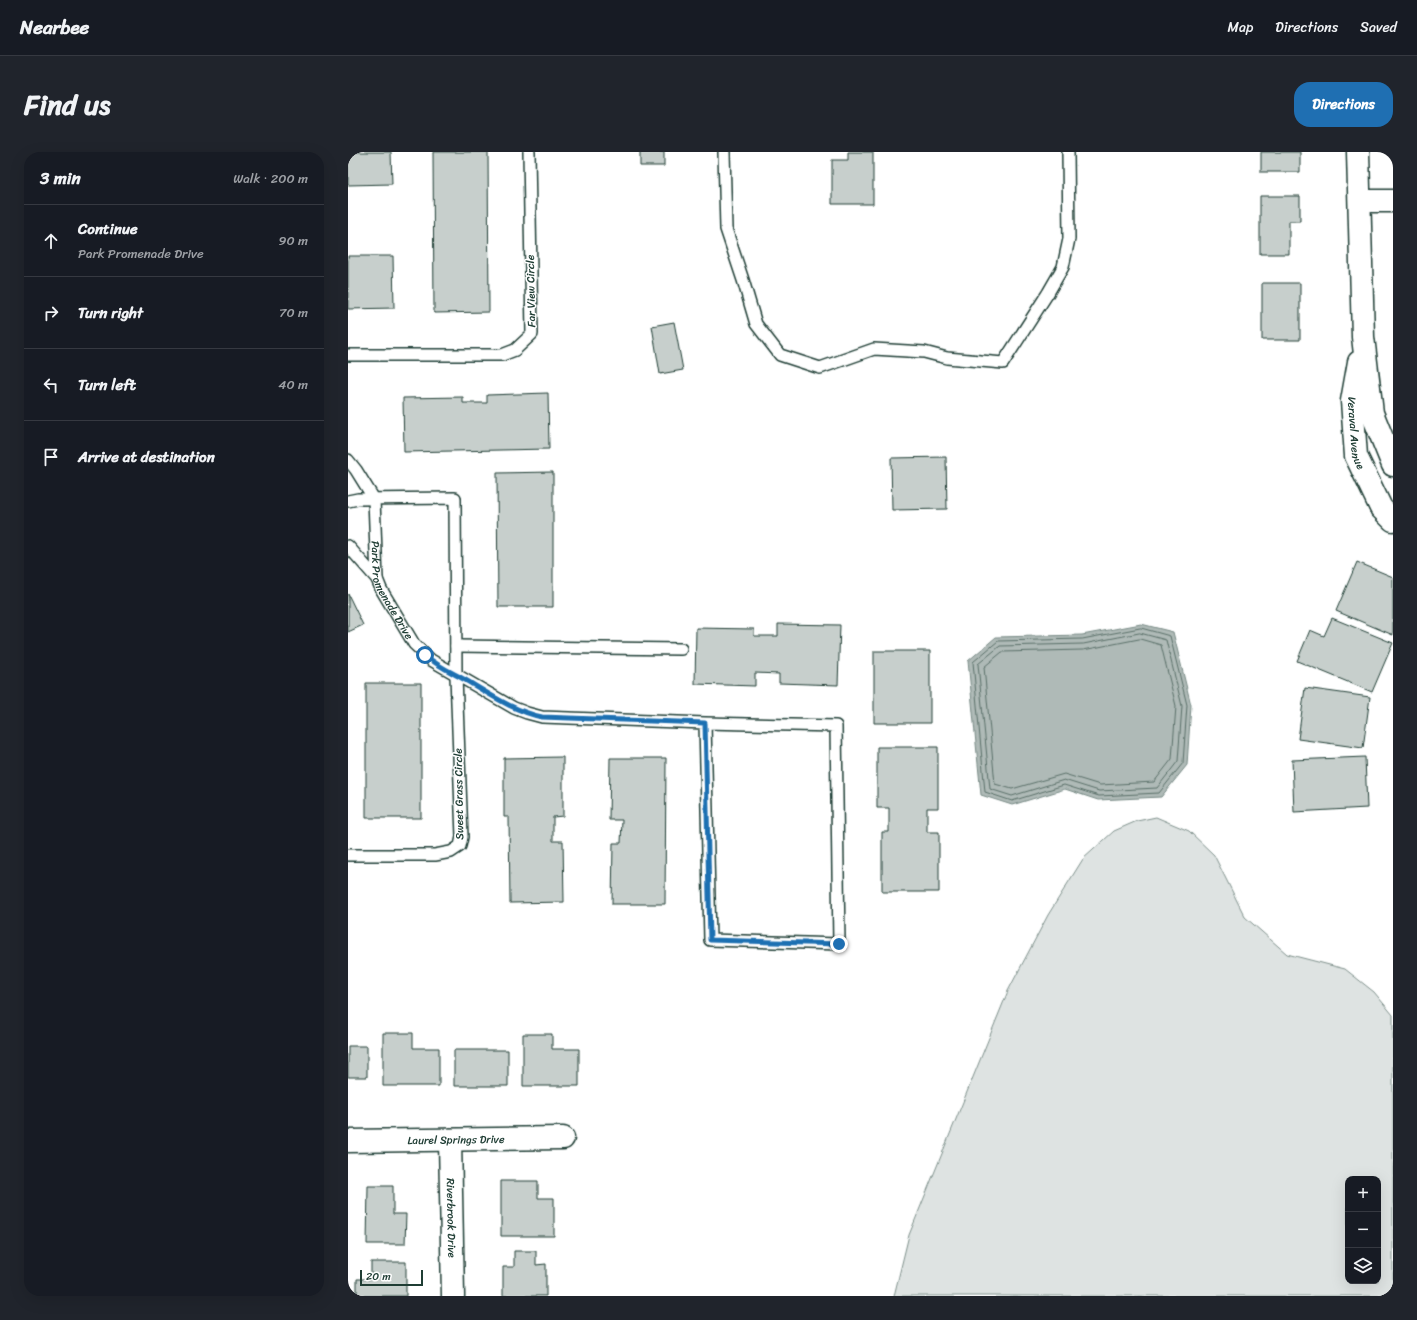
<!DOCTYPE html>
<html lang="en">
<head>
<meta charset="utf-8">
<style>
	:root { --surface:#171b24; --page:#20242c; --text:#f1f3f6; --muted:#9ea1a6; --line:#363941; --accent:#1f6fb2 }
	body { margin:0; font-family:Sriracha,sans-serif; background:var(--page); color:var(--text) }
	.controls { position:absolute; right:12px; bottom:12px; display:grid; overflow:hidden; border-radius:8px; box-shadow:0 4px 16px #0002 }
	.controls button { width:36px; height:36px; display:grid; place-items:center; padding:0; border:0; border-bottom:1px solid var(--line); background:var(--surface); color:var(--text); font:20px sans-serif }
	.scale { position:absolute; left:12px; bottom:10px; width:63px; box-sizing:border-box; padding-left:4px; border:2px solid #1f3d34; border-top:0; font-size:11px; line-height:14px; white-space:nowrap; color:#1f3d34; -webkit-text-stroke:3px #fff; paint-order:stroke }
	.stop { position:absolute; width:12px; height:12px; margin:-9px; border:3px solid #1f6fb2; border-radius:50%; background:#fff }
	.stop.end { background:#1f6fb2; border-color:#fff; box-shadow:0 1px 4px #0008 }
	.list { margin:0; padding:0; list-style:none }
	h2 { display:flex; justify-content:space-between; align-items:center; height:52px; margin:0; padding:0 16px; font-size:17px }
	h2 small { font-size:13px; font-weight:400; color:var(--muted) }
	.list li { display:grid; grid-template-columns:26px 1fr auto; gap:12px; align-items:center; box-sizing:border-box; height:72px; padding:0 16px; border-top:1px solid var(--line) }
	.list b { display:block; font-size:15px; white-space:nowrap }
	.list p { margin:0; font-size:13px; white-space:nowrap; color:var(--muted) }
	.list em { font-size:13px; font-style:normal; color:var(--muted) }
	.icon { flex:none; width:22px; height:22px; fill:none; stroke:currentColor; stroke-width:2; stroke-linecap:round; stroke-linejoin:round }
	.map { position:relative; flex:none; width:1045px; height:1144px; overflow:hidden; border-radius:16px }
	header { display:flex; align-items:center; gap:24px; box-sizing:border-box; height:56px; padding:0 20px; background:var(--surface); border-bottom:1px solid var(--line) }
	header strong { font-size:19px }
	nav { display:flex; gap:22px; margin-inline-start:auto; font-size:14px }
	.intro { display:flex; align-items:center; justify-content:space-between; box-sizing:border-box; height:96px; padding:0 24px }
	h1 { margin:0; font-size:28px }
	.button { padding:10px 18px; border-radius:16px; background:var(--accent); color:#fff; font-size:14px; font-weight:700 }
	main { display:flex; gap:24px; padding:0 24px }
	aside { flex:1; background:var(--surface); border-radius:16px; box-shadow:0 4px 16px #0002 }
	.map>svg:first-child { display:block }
	.green { fill:#dee3e2; stroke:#7e908b; fill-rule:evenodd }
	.water { fill:#afbab7; stroke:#758883 }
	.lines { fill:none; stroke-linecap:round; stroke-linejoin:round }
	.shore { stroke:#596f68; stroke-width:1 }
	.building { fill:#c7cfcc; stroke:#1f3d34 }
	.service-casing { stroke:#1f3d34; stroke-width:14 }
	.minor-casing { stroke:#1f3d34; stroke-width:25 }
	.service { stroke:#fff; stroke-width:11 }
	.minor { stroke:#fff; stroke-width:22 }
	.route { stroke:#1f6fb2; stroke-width:5 }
	.labels { text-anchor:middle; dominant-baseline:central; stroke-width:3; stroke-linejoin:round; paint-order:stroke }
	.street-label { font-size:11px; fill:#1f3d34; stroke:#fff }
</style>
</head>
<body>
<header>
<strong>Nearbee</strong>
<nav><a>Map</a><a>Directions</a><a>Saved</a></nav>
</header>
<div class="intro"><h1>Find us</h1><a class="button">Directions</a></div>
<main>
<aside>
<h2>3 min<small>Walk · 200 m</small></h2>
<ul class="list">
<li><svg class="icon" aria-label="ahead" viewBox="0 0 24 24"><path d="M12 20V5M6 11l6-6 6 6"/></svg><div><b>Continue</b><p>Park Promenade Drive</p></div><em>90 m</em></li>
<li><svg class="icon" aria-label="right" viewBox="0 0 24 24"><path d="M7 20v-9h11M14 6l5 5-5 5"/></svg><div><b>Turn right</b></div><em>70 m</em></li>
<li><svg class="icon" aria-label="left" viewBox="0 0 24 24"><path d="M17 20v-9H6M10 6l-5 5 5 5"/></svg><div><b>Turn left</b></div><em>40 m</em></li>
<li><svg class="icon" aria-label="arrive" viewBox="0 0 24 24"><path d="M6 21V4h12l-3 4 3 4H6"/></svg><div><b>Arrive at destination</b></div></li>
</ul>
</aside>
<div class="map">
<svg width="1045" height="1144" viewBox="0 0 1045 1144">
	<rect width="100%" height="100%" fill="#fff"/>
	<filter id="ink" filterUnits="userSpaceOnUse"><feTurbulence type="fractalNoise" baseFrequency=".025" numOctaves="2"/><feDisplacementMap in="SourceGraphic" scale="8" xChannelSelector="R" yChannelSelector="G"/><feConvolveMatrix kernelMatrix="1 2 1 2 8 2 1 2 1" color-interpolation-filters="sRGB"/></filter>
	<g filter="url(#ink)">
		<path class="green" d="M 808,665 L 841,679 L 866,703 L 897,765 L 939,802 L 997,817 L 1026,840 L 1045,863 L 1045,1144 L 546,1144 L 561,1083 L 660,839 L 700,763 L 735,707 L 766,679 L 789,669 ZM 1000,1027 L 1030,1027 L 1030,1129 L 1000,1129 Z"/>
		<path class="water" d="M 793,472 L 825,480 L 843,553 L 839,613 L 813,645 L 750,648 L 717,637 L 664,653 L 633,643 L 620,509 L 648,485 L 734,483 Z"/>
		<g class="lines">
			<path class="shore" d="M 793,476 L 822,484 L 839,553 L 835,611 L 811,641 L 751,644 L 716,633 L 664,649 L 637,640 L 625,510 L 650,489 L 734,487 Z
				M 792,481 L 818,488 L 834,554 L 830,609 L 809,636 L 751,639 L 716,628 L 664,644 L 642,637 L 630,512 L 652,494 L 735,492 Z
				M 792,487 L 813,493 L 828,554 L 824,607 L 806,630 L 752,633 L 716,622 L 664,637 L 647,632 L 636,515 L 654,500 L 735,498 Z"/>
		</g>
		<path class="building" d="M 0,0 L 43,0 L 44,32 L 0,33 Z
			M 85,0 L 140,0 L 141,160 L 86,161 Z
			M 292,0 L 316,0 L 316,14 L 292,14 Z
			M 500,0 L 525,0 L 525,52 L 484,52 L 484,8 L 500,8 Z
			M 913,0 L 952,0 L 952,20 L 913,20 Z
			M 912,44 L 952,44 L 952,69 L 941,69 L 941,102 L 912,102 Z
			M 0,104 L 45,104 L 46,156 L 0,157 Z
			M 914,131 L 952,131 L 952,188 L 914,188 Z
			M 326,170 L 335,218 L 312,222 L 304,174 Z
			M 200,241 L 201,297 L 56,300 L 55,246 L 115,245 L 115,251 L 139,251 L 139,243 Z
			M 598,305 L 599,357 L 544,358 L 543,306 Z
			M 205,320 L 205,455 L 150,455 L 149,321 Z
			M 1009,410 L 1045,425 L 1045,483 L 988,459 Z
			M 0,442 L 15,473 L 0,480 Z
			M 984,466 L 1045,491 L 1024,540 L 949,509 L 962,478 L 976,484 Z
			M 430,472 L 492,473 L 490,533 L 431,531 L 431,522 L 407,521 L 407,534 L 347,532 L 348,476 L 406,477 L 406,484 L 430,484 Z
			M 526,499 L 582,499 L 582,571 L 526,571 Z
			M 18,531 L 73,531 L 73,666 L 18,666 Z
			M 957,536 L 1022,545 L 1015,596 L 950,587 Z
			M 529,595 L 590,595 L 590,656 L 579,656 L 579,680 L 591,680 L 591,740 L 534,740 L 534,680 L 541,680 L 541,656 L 529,656 Z
			M 215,605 L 215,664 L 205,665 L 205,689 L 215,689 L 216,750 L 162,751 L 161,665 L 156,665 L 156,606 Z
			M 1017,605 L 1019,656 L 946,660 L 944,608 Z
			M 262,606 L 318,606 L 317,752 L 264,752 L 265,691 L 273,691 L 274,668 L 261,668 Z
			M 35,881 L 65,881 L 65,896 L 91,896 L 91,934 L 35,934 Z
			M 175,882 L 204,882 L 204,897 L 231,897 L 231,934 L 175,934 Z
			M 0,894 L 19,894 L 19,925 L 0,925 Z
			M 106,898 L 160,898 L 160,934 L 106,934 Z
			M 153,1029 L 190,1029 L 190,1046 L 206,1046 L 206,1084 L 153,1084 Z
			M 20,1034 L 45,1034 L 45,1062 L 58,1062 L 57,1092 L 19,1092 Z
			M 166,1099 L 188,1099 L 188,1113 L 198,1112 L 198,1144 L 155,1144 L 155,1115 L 166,1115 Z
			M 23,1110 L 58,1110 L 58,1144 L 9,1144 L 9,1127 L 23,1127 Z"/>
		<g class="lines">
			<g class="service-casing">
				<g id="service">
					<path d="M 376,0 L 378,77 L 395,128 L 408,172 L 432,203 L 472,216 L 526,197 L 576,200 L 599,206 L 655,211 L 700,141 L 715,115 L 721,87 L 720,0"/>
					<path d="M 0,203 L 154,203 L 167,198 L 184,182 L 181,0"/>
					<path id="s1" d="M 0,308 L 8,318 L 26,347 L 29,427 L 33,437 L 66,492 L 83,508 L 166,556 L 179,561 L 194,565 L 357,571 L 488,574 L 491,792 L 362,788 L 357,571"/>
					<path d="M 0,349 L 10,347 L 107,346 L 108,524 L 114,685 L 112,694 L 103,700 L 87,703 L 0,703"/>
					<path d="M 0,394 L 29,427"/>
					<path d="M 108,494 L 333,497"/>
				</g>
			</g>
			<g class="minor-casing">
				<g id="minor">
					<path d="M 1010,0 L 1015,185 L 1024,261 L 1045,313"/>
					<path d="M 1012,49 L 1045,49"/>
					<path id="s2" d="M 1011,210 L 1004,249 L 1008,304 L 1033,356 L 1045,368"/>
					<path id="s3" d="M 102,988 L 105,1144"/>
					<path id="s4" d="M 0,989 L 215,986"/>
				</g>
			</g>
			<use href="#service" class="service"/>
			<use href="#minor" class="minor"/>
		</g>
	</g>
	<g class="lines" filter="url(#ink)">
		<path class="route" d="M 77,503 C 89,514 105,521 119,529 C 143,543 166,559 194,565 L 357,571 L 362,788 L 491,792"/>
	</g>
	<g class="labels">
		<g class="street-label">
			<text transform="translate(183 139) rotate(-91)">Far View Circle</text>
			<text stroke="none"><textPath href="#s2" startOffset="72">Veraval Avenue</textPath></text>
			<text stroke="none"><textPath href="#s1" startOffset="142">Park Promenade Drive</textPath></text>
			<text transform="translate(111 642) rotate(-91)">Sweet Grass Circle</text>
			<text stroke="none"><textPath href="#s4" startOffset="108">Laurel Springs Drive</textPath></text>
			<text stroke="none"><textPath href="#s3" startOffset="78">Riverbrook Drive</textPath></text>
		</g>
	</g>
</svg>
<div class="controls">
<button>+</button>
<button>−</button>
<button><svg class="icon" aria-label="layers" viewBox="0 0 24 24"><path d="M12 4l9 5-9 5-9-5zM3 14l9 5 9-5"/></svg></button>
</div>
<div class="scale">20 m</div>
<div class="stop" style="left:77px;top:503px"></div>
<div class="stop end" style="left:491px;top:792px"></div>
</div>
</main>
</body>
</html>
